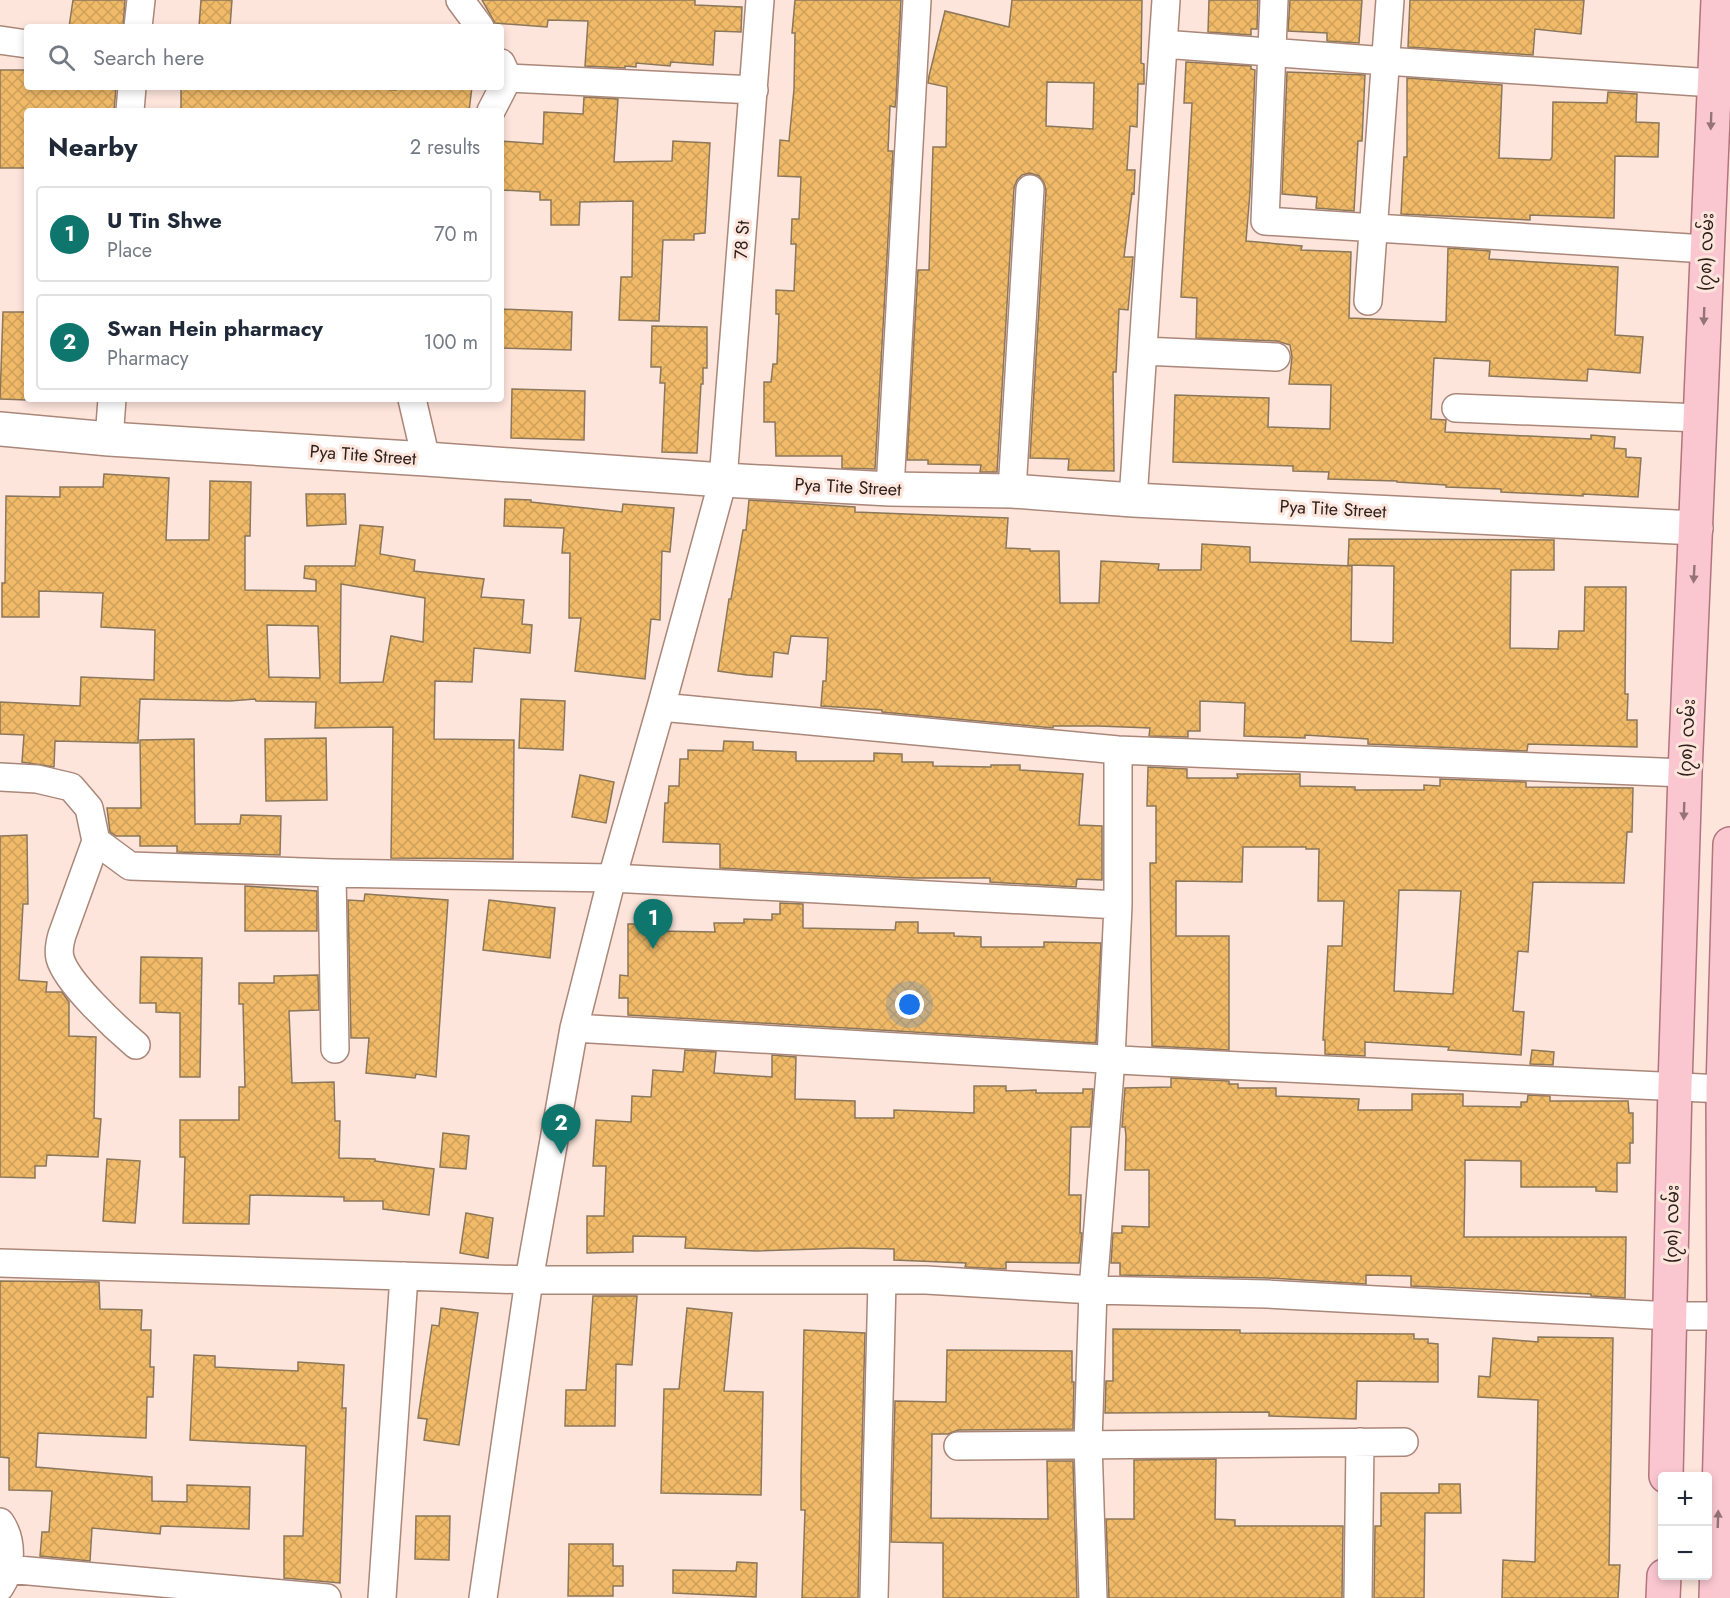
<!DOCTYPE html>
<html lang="en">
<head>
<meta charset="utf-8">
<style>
	:root { --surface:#fff; --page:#f6f6f7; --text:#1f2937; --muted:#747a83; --line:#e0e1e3; --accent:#0f766e }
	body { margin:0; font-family:Jost,"Noto Sans Myanmar",sans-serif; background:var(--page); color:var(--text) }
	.controls { position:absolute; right:18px; bottom:18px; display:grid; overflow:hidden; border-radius:6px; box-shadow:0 3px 9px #0003 }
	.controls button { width:54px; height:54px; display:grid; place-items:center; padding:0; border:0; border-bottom:2px solid var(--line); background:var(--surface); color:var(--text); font:30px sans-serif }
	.you { position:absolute; left:910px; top:1005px; width:21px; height:21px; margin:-15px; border:4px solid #fff; border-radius:50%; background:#1a73e8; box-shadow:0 0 0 9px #1a73e833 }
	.badge { display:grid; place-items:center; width:39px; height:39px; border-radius:50%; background:var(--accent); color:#fff; font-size:20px; font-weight:700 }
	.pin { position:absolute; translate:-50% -50px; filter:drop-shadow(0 2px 3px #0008) }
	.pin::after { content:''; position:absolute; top:32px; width:21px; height:18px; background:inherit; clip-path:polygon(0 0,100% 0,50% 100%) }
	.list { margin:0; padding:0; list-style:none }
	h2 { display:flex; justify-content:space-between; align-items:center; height:78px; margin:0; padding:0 24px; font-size:26px }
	h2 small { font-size:20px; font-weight:400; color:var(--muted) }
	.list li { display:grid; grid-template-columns:39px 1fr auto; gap:18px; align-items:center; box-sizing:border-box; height:96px; margin:0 12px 12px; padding:0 12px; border:2px solid var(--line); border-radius:6px }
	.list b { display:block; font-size:22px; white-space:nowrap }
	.list p { margin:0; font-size:20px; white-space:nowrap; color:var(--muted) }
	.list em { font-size:20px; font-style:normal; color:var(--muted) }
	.icon { flex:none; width:33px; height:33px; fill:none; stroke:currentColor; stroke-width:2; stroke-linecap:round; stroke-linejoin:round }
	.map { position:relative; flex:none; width:1730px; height:1598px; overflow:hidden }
	.search { position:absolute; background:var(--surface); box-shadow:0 3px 9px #0003; left:24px; top:24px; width:480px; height:66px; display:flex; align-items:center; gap:15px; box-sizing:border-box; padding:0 21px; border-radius:6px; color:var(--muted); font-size:22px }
	.panel { position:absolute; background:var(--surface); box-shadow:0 3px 9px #0003; left:24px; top:108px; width:480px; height:294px; border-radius:6px }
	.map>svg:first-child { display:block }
	.building { fill:url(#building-cross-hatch); stroke:#8b775a; stroke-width:1.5; fill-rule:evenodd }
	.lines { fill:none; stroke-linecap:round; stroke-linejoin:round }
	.street-casing { stroke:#aa8779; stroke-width:30 }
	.secondary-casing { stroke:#aa8779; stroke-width:36 }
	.primary-casing { stroke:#b1757d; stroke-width:36 }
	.street { stroke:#fff; stroke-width:27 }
	.secondary { stroke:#fff; stroke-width:33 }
	.primary { stroke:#fac7d1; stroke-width:33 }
	.oneway { fill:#947476 }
	.labels { text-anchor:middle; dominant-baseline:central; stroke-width:6; stroke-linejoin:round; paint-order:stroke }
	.street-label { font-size:18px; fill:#2e211b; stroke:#fde5dc }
</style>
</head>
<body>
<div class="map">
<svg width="1730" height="1598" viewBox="0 0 1730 1598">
	<defs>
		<pattern id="building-cross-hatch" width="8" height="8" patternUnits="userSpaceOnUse" patternTransform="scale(1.5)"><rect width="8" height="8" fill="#f0ba69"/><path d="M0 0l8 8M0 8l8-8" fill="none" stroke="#cea05a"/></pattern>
	</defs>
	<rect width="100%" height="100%" fill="#fde5dc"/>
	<path class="building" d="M 73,0 L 125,0 L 123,27 L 69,27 Z
		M 201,0 L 232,0 L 230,27 L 199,27 Z
		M 482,0 L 695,0 L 695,5 L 742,7 L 741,32 L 715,31 L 713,65 L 671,62 L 670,66 L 636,63 L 636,67 L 625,66 L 625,68 L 585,66 L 588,21 L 548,20 L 547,27 L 495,23 Z
		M 795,0 L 901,0 L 896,99 L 895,107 L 890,106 L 888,151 L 893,151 L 875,469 L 842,468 L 842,456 L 776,456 L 775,422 L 764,422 L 764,382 L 771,382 L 773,364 L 777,364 L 779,314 L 776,314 L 776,290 L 794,291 L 796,244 L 791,244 L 792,219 L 799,219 L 801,177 L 778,176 L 780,140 L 789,141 L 794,89 L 795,33 L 792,33 Z
		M 1012,0 L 1142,0 L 1141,63 L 1144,64 L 1144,84 L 1138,84 L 1137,127 L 1130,126 L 1127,170 L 1135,170 L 1134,194 L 1132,193 L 1124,257 L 1133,257 L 1128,310 L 1119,309 L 1116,372 L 1113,372 L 1114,471 L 1068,470 L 1069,459 L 1030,458 L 1046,190 L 1044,183 L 1039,176 L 1030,173 L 1022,175 L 1017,180 L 1014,188 L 997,472 L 980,472 L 981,465 L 928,464 L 928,460 L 907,460 L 918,270 L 929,270 L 933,147 L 946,147 L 947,87 L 928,83 L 929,76 L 945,11 L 1009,27 ZM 1047,82 L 1094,83 L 1093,129 L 1046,126 Z
		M 1209,0 L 1258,0 L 1257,29 L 1251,29 L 1251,35 L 1208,32 Z
		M 1290,0 L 1362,0 L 1359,43 L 1327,41 L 1327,33 L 1288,31 Z
		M 1410,0 L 1584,0 L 1581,34 L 1535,29 L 1533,55 L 1408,47 Z
		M 1186,62 L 1251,66 L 1251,69 L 1255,70 L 1250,192 L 1246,241 L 1302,246 L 1301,250 L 1351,252 L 1349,318 L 1446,322 L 1448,248 L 1490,251 L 1489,259 L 1618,267 L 1615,335 L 1643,337 L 1640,373 L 1588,369 L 1587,381 L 1489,376 L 1490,361 L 1434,358 L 1431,419 L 1446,420 L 1445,432 L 1591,439 L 1591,435 L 1615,437 L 1614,448 L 1626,449 L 1626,457 L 1641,458 L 1638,497 L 1583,494 L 1583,496 L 1501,492 L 1501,489 L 1446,487 L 1446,485 L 1397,482 L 1397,481 L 1328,479 L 1329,472 L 1293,471 L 1293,466 L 1173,462 L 1175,395 L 1269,398 L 1268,427 L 1330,429 L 1331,385 L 1289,384 L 1292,357 L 1290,345 L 1277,341 L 1196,338 L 1197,298 L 1181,297 L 1192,103 L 1184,103 Z
		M 0,70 L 27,70 L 27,87 L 116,87 L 114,111 L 27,111 L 27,168 L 0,168 Z
		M 1287,72 L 1365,75 L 1362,141 L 1358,141 L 1354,211 L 1316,208 L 1317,197 L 1282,194 Z
		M 1407,78 L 1502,85 L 1499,158 L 1550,160 L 1552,157 L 1553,102 L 1607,103 L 1608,92 L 1637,94 L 1636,122 L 1659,123 L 1658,157 L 1615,156 L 1614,218 L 1530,215 L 1530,220 L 1401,214 L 1404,157 L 1407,157 Z
		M 181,87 L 353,87 L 396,90 L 396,87 L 472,87 L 469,111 L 181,111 Z
		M 584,97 L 618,99 L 614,162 L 672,161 L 673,141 L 710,143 L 705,233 L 694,234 L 694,240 L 663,240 L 659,321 L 619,320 L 621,277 L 632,277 L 633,201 L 580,202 L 579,225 L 551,225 L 551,200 L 540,200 L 540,192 L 501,190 L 501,141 L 543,144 L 544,112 L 583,114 Z
		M 501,309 L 572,312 L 571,350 L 501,348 Z
		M 3,312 L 27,312 L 27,400 L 0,399 Z
		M 652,326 L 707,327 L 707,368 L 703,368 L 703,384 L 701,384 L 697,453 L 662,452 L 665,383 L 660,383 L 661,367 L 651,367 Z
		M 512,389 L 585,391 L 584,440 L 511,438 Z
		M 104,474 L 169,478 L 166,540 L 209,540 L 210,481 L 251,482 L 250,536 L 245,536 L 245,590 L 316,591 L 316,580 L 304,578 L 305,566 L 355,566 L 360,525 L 383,527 L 380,554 L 415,560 L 414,571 L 484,579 L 481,597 L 524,600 L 522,624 L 532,625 L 530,653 L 474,648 L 472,682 L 435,681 L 434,739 L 514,740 L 513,859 L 391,858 L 393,727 L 315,728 L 316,702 L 256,701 L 255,699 L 230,701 L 140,699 L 138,743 L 55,741 L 54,767 L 22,762 L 24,735 L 0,734 L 0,702 L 80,706 L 81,677 L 154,680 L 155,630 L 101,627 L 103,593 L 39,591 L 39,617 L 2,617 L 2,583 L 5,583 L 6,496 L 60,497 L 60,487 L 103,487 ZM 341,584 L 425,598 L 423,642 L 391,636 L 383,682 L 340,683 ZM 267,625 L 318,626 L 320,678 L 269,677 Z
		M 306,494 L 345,494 L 346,524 L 307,526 Z
		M 505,499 L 531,500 L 531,502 L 622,512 L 623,504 L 674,508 L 670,552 L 662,551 L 660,620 L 651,619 L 645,679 L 575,671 L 581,618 L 569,618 L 570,553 L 562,553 L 564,528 L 504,526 Z
		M 749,500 L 855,507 L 855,512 L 1008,518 L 1006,548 L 1030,549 L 1030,551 L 1059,551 L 1060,603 L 1099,603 L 1101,561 L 1159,564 L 1158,570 L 1201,570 L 1202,544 L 1250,547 L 1250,562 L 1352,566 L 1351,641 L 1393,643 L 1394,566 L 1348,565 L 1349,539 L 1554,540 L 1554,570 L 1511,570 L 1510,648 L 1558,649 L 1559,631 L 1584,631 L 1585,587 L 1626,587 L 1625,694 L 1628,694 L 1627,720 L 1637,720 L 1637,747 L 1528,744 L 1527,751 L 1368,744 L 1368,739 L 1305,735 L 1305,738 L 1244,736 L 1245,703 L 1200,701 L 1200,731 L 1188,731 L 1188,737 L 1149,736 L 1150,728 L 1098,726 L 1053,726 L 1053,728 L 882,712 L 882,710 L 821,706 L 823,681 L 826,681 L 828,638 L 791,636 L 788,654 L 774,652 L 772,677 L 747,675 L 718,671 L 729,599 L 731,599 L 743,530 L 746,530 Z
		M 521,699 L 565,701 L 563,750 L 519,748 Z
		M 326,738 L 327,800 L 266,801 L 265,739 Z
		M 194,739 L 195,824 L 240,824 L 241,815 L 281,816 L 280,855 L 177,852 L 177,846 L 140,846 L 140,836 L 116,836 L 110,832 L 107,808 L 141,808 L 140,740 Z
		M 724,741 L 753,742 L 753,750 L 796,752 L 796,761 L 874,761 L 874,753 L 902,754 L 902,762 L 933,762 L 933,766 L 991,767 L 991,765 L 1020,765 L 1020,770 L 1083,774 L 1079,825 L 1102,826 L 1102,880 L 1077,879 L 1076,887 L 990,882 L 990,878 L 912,878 L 720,868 L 720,844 L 663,842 L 665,803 L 668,803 L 669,786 L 679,786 L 680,759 L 688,759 L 688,750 L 723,751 Z
		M 1148,767 L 1187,769 L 1187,778 L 1238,778 L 1237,774 L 1300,774 L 1300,786 L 1355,787 L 1355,790 L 1424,790 L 1424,785 L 1440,786 L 1440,779 L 1526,782 L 1526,787 L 1633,788 L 1632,832 L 1627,832 L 1624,883 L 1533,882 L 1528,952 L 1518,951 L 1513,1011 L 1524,1012 L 1521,1055 L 1448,1050 L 1449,1047 L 1365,1042 L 1365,1056 L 1325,1054 L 1325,1040 L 1323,1040 L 1328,946 L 1342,946 L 1344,901 L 1318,901 L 1319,849 L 1306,849 L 1306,847 L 1243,847 L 1242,882 L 1176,881 L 1176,936 L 1229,936 L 1229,1050 L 1152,1046 L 1150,863 L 1156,863 L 1156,806 L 1147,806 ZM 1399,890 L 1461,891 L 1453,994 L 1394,991 Z
		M 580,775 L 614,782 L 606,823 L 572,817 Z
		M 27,835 L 28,904 L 23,904 L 19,980 L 47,982 L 46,992 L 62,992 L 69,1002 L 69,1036 L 96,1037 L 94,1118 L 101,1119 L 98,1157 L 47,1155 L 46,1166 L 35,1166 L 35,1178 L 0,1177 L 0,836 Z
		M 245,886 L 317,891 L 317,931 L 245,931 Z
		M 365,894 L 448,900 L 436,1077 L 416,1074 L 415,1078 L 366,1073 L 369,1038 L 351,1038 L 348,900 L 364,901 Z
		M 489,900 L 555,908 L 550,958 L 483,950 Z
		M 780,903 L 803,904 L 803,928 L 895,930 L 896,922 L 918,922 L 918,933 L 954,933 L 954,936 L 981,937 L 981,947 L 1044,947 L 1044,942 L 1101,943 L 1096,1043 L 628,1015 L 628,998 L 619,998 L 620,975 L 628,976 L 628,924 L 656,924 L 656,931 L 715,932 L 714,923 L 744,923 L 744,919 L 772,920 L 772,914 L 780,914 Z
		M 141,957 L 202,958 L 200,1077 L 180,1077 L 180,1013 L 156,1012 L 156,1003 L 140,1003 Z
		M 318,975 L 319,1010 L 289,1011 L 292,1083 L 334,1082 L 335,1121 L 340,1121 L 339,1158 L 375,1159 L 375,1161 L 434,1169 L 429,1215 L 383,1209 L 383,1201 L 344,1201 L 344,1197 L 250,1195 L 249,1224 L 183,1223 L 185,1157 L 180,1157 L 180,1120 L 239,1120 L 239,1087 L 245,1087 L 243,1004 L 239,1004 L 239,983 L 274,983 L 274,976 Z
		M 685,1050 L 716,1052 L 714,1073 L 772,1077 L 772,1055 L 796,1057 L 795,1099 L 855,1101 L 855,1118 L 894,1118 L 894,1110 L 974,1113 L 974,1086 L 1006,1086 L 1006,1091 L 1036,1090 L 1036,1093 L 1083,1093 L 1083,1089 L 1093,1089 L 1090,1127 L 1071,1127 L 1069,1195 L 1081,1195 L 1080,1233 L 1082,1233 L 1079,1263 L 1006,1262 L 1006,1269 L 965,1267 L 966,1263 L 894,1260 L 894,1249 L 850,1248 L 756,1251 L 685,1248 L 686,1237 L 633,1236 L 633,1252 L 587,1253 L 587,1216 L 604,1216 L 606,1166 L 593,1166 L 596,1120 L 631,1122 L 632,1096 L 651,1097 L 653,1070 L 683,1072 Z
		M 1532,1050 L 1554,1052 L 1553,1065 L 1530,1064 Z
		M 1171,1078 L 1229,1081 L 1229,1084 L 1238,1084 L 1238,1088 L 1276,1088 L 1276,1096 L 1359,1099 L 1358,1110 L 1412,1110 L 1412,1094 L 1463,1094 L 1463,1106 L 1521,1107 L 1521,1102 L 1527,1102 L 1528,1095 L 1550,1096 L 1550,1101 L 1628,1101 L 1629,1113 L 1633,1113 L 1633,1143 L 1630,1143 L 1630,1163 L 1617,1163 L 1617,1192 L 1596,1191 L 1596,1187 L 1521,1187 L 1521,1161 L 1465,1160 L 1465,1181 L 1464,1237 L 1626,1237 L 1625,1298 L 1591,1296 L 1591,1294 L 1411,1286 L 1411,1276 L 1366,1275 L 1366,1284 L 1268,1278 L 1120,1275 L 1120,1263 L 1111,1263 L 1113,1233 L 1122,1233 L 1122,1226 L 1149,1227 L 1149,1170 L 1125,1170 L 1126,1136 L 1125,1127 L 1122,1127 L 1125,1088 L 1171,1087 Z
		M 443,1133 L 469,1136 L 466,1169 L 440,1167 Z
		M 107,1159 L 140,1161 L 135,1223 L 103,1221 Z
		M 466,1213 L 493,1218 L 488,1258 L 460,1253 Z
		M 0,1281 L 99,1282 L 100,1309 L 142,1310 L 141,1330 L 151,1330 L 150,1367 L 154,1367 L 153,1397 L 147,1397 L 146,1438 L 38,1433 L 36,1467 L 152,1477 L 152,1501 L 187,1502 L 187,1485 L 250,1487 L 249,1529 L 161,1526 L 160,1534 L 92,1528 L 90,1561 L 40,1556 L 42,1532 L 49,1532 L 52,1491 L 9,1490 L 9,1458 L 0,1457 Z
		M 593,1296 L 637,1296 L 632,1365 L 616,1364 L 615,1426 L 565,1426 L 566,1390 L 586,1390 Z
		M 441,1308 L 478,1313 L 459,1445 L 424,1440 L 427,1419 L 418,1418 L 432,1325 L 439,1326 Z
		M 687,1308 L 732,1313 L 724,1391 L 763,1392 L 761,1495 L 661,1493 L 664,1389 L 679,1389 Z
		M 1113,1329 L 1240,1330 L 1240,1333 L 1414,1334 L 1414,1339 L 1428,1339 L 1428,1343 L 1438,1344 L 1438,1382 L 1357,1381 L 1356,1419 L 1269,1416 L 1269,1412 L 1105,1413 L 1106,1381 L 1113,1381 Z
		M 804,1330 L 865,1333 L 858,1598 L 802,1598 L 805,1510 L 801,1510 L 801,1475 Z
		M 1538,1337 L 1613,1338 L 1609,1565 L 1620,1565 L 1618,1598 L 1502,1598 L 1503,1560 L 1535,1562 L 1538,1400 L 1478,1397 L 1479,1376 L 1490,1377 L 1493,1338 L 1538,1342 Z
		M 947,1350 L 1072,1351 L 1072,1382 L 1074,1382 L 1073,1429 L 958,1430 L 948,1434 L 932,1434 L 931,1518 L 1048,1519 L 1047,1461 L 1073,1461 L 1077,1598 L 943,1598 L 943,1543 L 891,1542 L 895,1401 L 946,1402 Z
		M 194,1355 L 215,1356 L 215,1367 L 298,1371 L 298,1362 L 344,1365 L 342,1408 L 346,1408 L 340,1583 L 284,1578 L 284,1536 L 303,1536 L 306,1446 L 190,1440 Z
		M 1216,1459 L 1215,1519 L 1235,1520 L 1235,1526 L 1343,1526 L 1342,1598 L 1109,1598 L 1106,1519 L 1134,1519 L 1134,1460 Z
		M 1439,1484 L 1460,1484 L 1461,1513 L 1425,1513 L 1424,1598 L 1374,1598 L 1375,1526 L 1381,1526 L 1381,1493 L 1439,1493 Z
		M 416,1516 L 450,1516 L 449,1560 L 415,1559 Z
		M 569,1544 L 613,1544 L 613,1566 L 623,1566 L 623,1586 L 613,1586 L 613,1596 L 568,1596 Z
		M 737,1562 L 757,1563 L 756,1597 L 673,1593 L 673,1570 L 736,1571 Z"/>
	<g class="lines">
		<g class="street-casing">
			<path id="street" d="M 460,0 L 480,27
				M 1274,0 L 1265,221 L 1706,249
				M 138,27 L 141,0
				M 0,40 L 27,44
				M 1163,44 L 1386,61 L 1713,83
				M 508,78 L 754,90
				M 130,111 L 132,87
				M 491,111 L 508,78 L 501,63
				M 1368,301 L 1390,0
				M 1143,351 L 1276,357
				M 412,399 L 426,459
				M 1456,408 L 1700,418
				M 109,439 L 112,399
				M 890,489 L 917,0
				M 1012,491 L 1030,189
				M 1133,500 L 1166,0
				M 661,707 L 1118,750 L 1685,773
				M 0,777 L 37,779 L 71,787 L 89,808 L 96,841 L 130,866 L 332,873 L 612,878 L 1118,905
				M 96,841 L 62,935 C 60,942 58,950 60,958 C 66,982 116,1028 136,1045
				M 332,873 L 335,1049
				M 574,1028 L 1138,1061 L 1723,1089
				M 0,1263 L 529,1280 L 926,1280 L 1093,1290 L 1267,1294 L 1670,1316 L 1724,1316
				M 958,1446 L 1404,1442
				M 0,1522 C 13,1540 12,1569 0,1587
				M 7,1569 L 327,1598
				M 382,1598 L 404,1276
				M 483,1598 L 529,1280 L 574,1028 L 612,878 L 661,707 L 723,480 L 760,0
				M 874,1598 L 882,1281
				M 1093,1598 L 1088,1443 L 1093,1290 L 1111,1059 L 1118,905 L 1118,750
				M 1358,1598 L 1360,1442"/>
		</g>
		<g class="secondary-casing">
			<path id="secondary" d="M 0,429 L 109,439 L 426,459 L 723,480 L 890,489 L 1012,491 L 1133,500 L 1696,528"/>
		</g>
		<g class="primary-casing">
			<path id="primary" d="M 1666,1476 L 1675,1086 L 1685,773 L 1718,0
				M 1663,1598 L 1664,1576
				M 1716,1598 L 1724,1316 L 1723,1089 L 1730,844"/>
		</g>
		<use href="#street" class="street"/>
		<use href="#secondary" class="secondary"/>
		<use href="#primary" class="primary"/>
	</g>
	<defs><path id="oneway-solid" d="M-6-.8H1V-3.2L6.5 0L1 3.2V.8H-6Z" transform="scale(1.5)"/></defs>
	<g class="oneway">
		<use href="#oneway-solid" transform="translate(1711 121) rotate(92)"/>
		<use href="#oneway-solid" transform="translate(1704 316) rotate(92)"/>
		<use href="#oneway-solid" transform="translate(1694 574) rotate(93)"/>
		<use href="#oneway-solid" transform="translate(1684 811) rotate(92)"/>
		<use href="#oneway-solid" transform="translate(1718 1519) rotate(-88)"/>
	</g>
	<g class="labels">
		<g class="street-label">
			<text transform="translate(742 240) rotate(-86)">78 St</text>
			<text transform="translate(1706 252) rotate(-88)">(၇၈) လမ်း</text>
			<text transform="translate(363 455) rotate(4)">Pya Tite Street</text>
			<text transform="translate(848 487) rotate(3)">Pya Tite Street</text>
			<text transform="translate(1333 509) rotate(3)">Pya Tite Street</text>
			<text transform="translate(1687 738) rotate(-87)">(၇၈) လမ်း</text>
			<text transform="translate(1672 1224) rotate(-89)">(၇၈) လမ်း</text>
		</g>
	</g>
</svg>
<div class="controls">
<button>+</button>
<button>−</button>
</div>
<div class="you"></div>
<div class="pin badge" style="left:653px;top:949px">1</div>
<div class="pin badge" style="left:561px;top:1154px">2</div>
<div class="search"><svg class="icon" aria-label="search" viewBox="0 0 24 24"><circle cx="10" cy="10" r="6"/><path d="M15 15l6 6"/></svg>Search here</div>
<section class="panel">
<h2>Nearby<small>2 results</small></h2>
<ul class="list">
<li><span class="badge">1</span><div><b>U Tin Shwe</b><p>Place</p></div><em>70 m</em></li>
<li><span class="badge">2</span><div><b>Swan Hein pharmacy</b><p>Pharmacy</p></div><em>100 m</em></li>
</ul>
</section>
</div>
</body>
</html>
